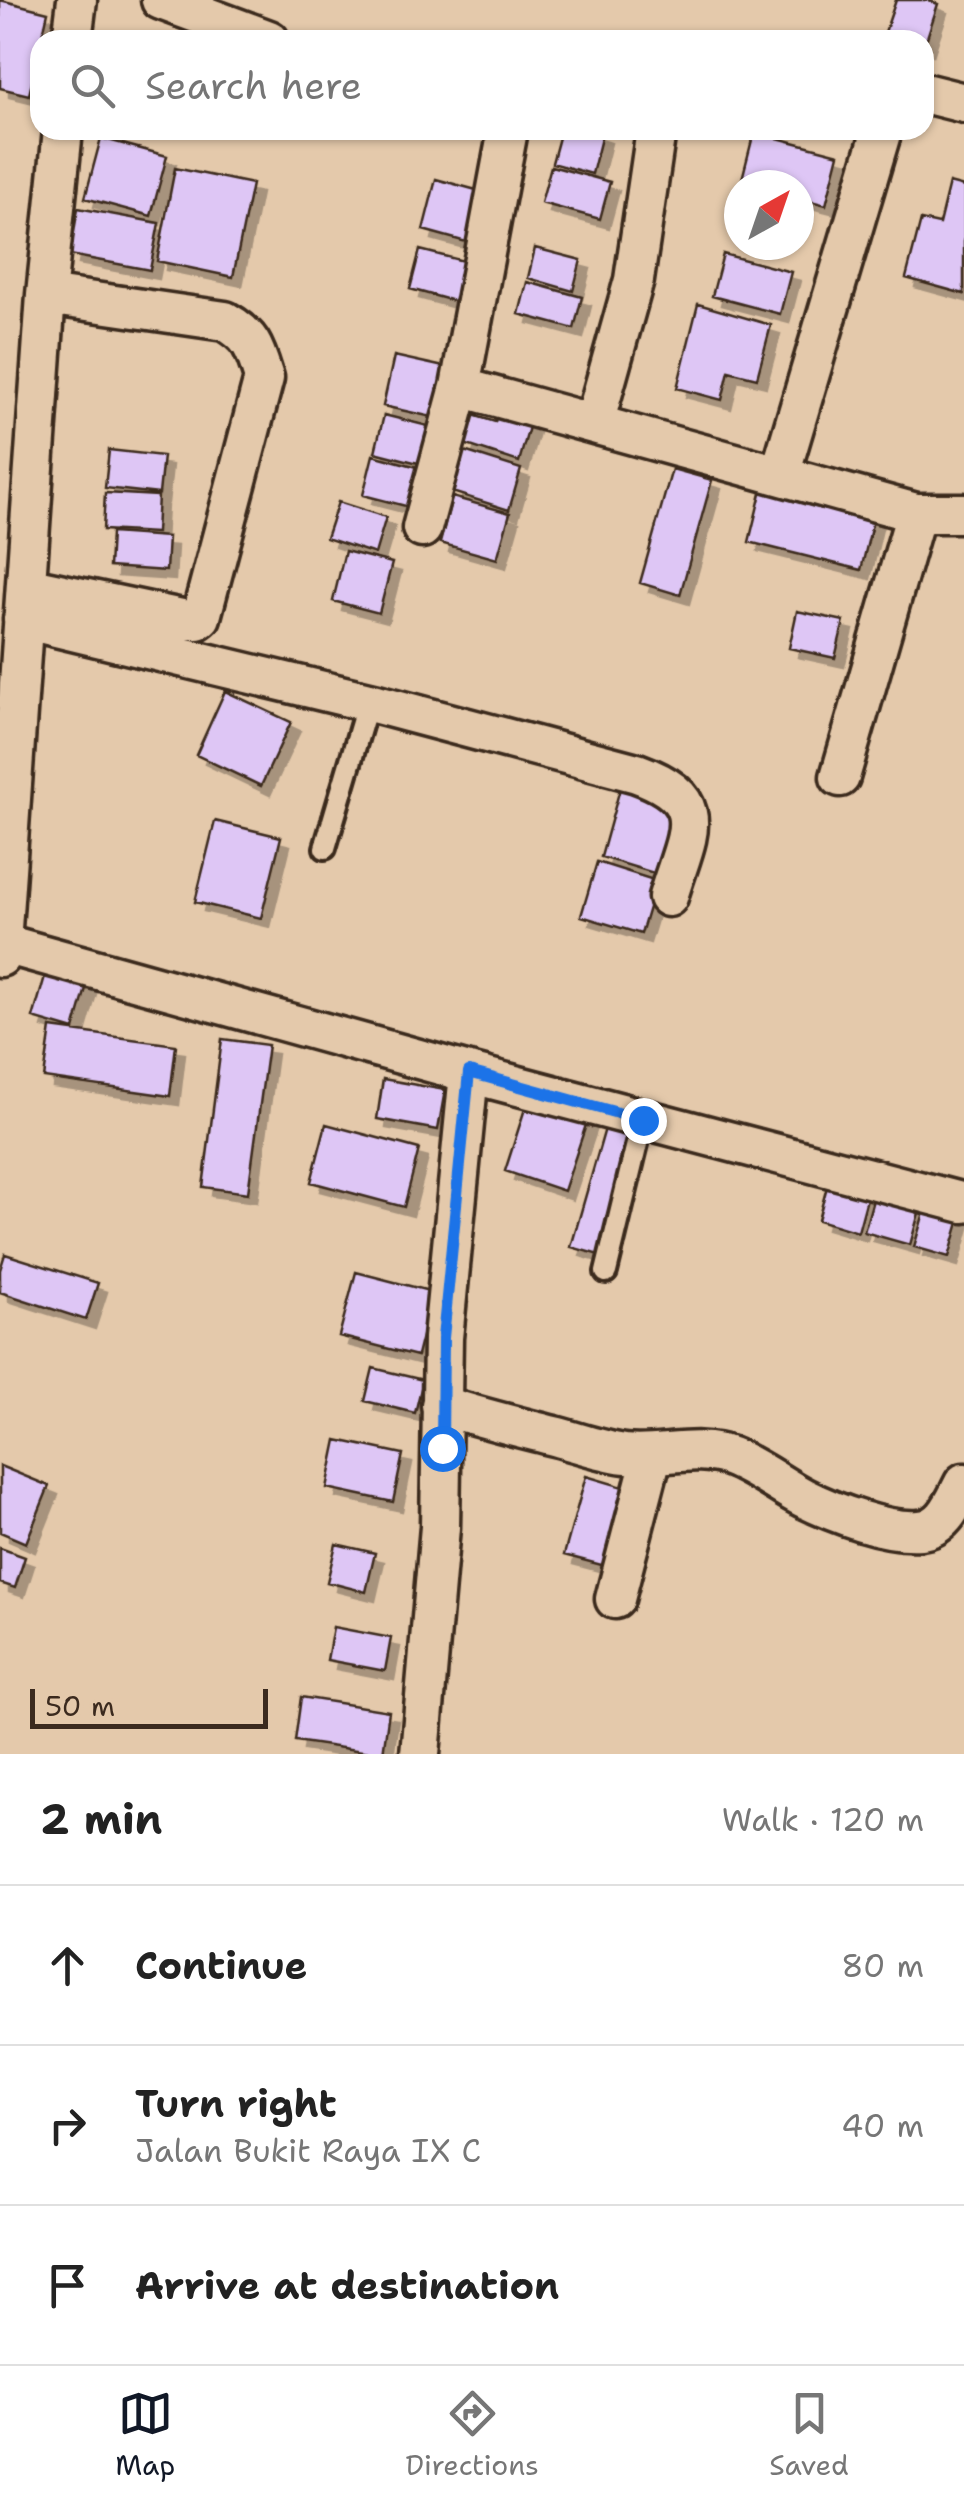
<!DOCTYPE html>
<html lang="en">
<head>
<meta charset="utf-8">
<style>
	:root { --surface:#fff; --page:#f2f2f2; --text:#222; --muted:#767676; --line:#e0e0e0; --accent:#111827 }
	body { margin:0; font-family:"Shantell Sans",sans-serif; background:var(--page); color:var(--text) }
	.compass { position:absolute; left:724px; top:170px; width:90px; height:90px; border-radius:50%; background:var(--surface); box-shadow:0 2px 8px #0004; rotate:40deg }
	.scale { position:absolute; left:30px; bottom:25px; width:238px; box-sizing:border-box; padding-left:10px; border:5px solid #3b2a1e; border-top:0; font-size:28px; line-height:35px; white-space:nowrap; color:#3b2a1e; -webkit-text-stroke:8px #e4c9ab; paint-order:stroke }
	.stop { position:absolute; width:30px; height:30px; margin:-22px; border:8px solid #1a73e8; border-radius:50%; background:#fff }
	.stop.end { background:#1a73e8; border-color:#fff; box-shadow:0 2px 10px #0008 }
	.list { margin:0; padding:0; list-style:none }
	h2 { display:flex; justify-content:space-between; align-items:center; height:130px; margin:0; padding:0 40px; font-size:42px }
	h2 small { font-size:32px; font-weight:400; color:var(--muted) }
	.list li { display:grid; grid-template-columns:65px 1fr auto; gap:30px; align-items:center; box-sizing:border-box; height:160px; padding:0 40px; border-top:2px solid var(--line) }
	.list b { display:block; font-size:38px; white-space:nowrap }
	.list p { margin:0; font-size:32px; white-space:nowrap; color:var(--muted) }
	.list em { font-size:32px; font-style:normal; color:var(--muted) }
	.icon { flex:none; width:55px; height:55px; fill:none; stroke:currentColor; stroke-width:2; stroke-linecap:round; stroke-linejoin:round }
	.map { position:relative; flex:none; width:964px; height:1754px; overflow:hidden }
	.search { position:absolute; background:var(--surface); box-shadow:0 2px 8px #0004; left:30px; right:30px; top:30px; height:110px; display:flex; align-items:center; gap:25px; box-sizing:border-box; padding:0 35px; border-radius:30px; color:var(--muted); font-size:38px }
	.sheet { height:610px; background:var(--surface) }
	nav { display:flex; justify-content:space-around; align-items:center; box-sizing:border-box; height:140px; border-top:2px solid var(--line); background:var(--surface); font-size:28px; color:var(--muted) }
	nav a { display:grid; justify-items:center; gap:5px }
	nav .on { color:var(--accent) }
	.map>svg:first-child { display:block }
	.building { fill:#dec6f5; stroke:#3b2a1e; stroke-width:2.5; filter:url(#shadow) }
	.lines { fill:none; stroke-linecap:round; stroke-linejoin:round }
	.lane-casing { stroke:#3b2a1e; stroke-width:28 }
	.street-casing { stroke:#3b2a1e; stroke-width:45 }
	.lane { stroke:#e4c9ab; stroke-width:20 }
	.street { stroke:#e4c9ab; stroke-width:38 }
	.route { stroke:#1a73e8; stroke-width:12 }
</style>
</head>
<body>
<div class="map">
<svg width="964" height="1754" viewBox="0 0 964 1754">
	<defs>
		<filter id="shadow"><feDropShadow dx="9" dy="9" stdDeviation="0" flood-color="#0004"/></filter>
	</defs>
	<rect width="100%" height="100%" fill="#e4c9ab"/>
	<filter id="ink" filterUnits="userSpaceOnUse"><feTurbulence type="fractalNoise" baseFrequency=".01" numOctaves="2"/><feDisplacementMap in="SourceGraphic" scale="20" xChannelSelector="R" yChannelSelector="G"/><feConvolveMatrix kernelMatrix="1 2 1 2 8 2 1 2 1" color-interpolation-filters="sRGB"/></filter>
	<g filter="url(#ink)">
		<path class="building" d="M 0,0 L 48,12 L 29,95 L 0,88 Z
			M 896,0 L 928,0 L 938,4 L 924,47 L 924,40 L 883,38 Z
			M 561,130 L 589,130 L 602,134 L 592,174 L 552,163 Z
			M 754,132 L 839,154 L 826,205 L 799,198 L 799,185 L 749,185 L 741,183 Z
			M 101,138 L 167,156 L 151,216 L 85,198 Z
			M 551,166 L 610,182 L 600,219 L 541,203 Z
			M 175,168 L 252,184 L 233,277 L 157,261 Z
			M 436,179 L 491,194 L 477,245 L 423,230 Z
			M 949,183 L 964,187 L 964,294 L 906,278 L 921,220 L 939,224 Z
			M 78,208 L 159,223 L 150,270 L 70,255 Z
			M 535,248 L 581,260 L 573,291 L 528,278 Z
			M 420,250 L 479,265 L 468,305 L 410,289 Z
			M 723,254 L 791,272 L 780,314 L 712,296 Z
			M 527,282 L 582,297 L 574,329 L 519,314 Z
			M 698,304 L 771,325 L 757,378 L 729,371 L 722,400 L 677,388 Z
			M 394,356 L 453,369 L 441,419 L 383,406 Z
			M 501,402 L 533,413 L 519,462 L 464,444 L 473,415 L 495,422 Z
			M 384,415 L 436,428 L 426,465 L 375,452 Z
			M 109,450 L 163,456 L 159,494 L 105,488 Z
			M 464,451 L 521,469 L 509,510 L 452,492 Z
			M 373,455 L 436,472 L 425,511 L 363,495 Z
			M 672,469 L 712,480 L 680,595 L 640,583 Z
			M 762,489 L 874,516 L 861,570 L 749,542 Z
			M 105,493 L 158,496 L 156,533 L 103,530 Z
			M 452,497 L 510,513 L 497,559 L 440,543 Z
			M 338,502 L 386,517 L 375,554 L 326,538 Z
			M 111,533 L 168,537 L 166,571 L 109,567 Z
			M 345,551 L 392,563 L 379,613 L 333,601 Z
			M 797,611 L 844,621 L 835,658 L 789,648 Z
			M 225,691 L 291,722 L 261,786 L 196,755 Z
			M 621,785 L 678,802 L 657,874 L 601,857 Z
			M 215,821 L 281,837 L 261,918 L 195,902 Z
			M 597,862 L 657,881 L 641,934 L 581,916 Z
			M 50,959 L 91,971 L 74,1030 L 33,1018 Z
			M 51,1028 L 176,1045 L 170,1096 L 44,1078 Z
			M 222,1039 L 268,1045 L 248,1193 L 203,1187 Z
			M 383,1079 L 445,1090 L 438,1130 L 377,1119 Z
			M 529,1096 L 589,1116 L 564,1191 L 505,1171 Z
			M 608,1118 L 636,1126 L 599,1255 L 571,1247 Z
			M 326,1124 L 419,1149 L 404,1207 L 311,1182 Z
			M 829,1179 L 869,1191 L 858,1232 L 818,1220 Z
			M 876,1189 L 922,1202 L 910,1245 L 864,1232 Z
			M 927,1202 L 962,1212 L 949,1257 L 914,1247 Z
			M 5,1254 L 98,1283 L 86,1320 L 0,1292 L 0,1270 Z
			M 356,1272 L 433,1292 L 417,1356 L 339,1336 Z
			M 373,1368 L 423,1380 L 415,1413 L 365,1401 Z
			M 337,1440 L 403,1454 L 393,1502 L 327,1488 Z
			M 0,1466 L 49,1486 L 26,1543 L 0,1532 Z
			M 586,1476 L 630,1489 L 609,1567 L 564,1555 Z
			M 336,1544 L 375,1553 L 366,1592 L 327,1582 Z
			M 0,1548 L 25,1557 L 15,1588 L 0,1583 Z
			M 333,1627 L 391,1638 L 385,1671 L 327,1660 Z
			M 301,1697 L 389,1711 L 383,1754 L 295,1741 Z"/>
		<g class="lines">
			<g class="lane-casing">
				<path id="lane" d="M 325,848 L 368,702
					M 606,1272 L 643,1119"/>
			</g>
			<g class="street-casing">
				<path id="street" d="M 161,0 L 269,40
					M 72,40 L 77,0
					M 924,93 L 964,103
					M 508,130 L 460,387 L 916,513 L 964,513
					M 594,424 L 634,280 L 656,130
					M 780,474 L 882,130
					M 422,528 L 460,387
					M 26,586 L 187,620 L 197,620 L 201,617 L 264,378 C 255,349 252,336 225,321 L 46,295
					M 23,619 L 377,704 L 637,773 C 714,801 686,835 668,897
					M 840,777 L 916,513
					M 1,943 L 469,1073 L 964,1203
					M 0,957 L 46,295 L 63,130
					M 441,1405 C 480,1418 519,1427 558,1437 C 580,1443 602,1451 625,1454 C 660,1458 697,1444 731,1457 C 757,1467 779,1485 804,1498 C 834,1513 887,1533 920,1530 C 945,1528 954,1502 964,1483
					M 615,1599 L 652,1456
					M 420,1754 L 440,1527 L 443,1338 L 469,1073"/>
			</g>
			<use href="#lane" class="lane"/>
			<use href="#street" class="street"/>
		</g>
	</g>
	<g class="lines" filter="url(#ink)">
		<path class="route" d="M 442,1448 L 443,1338 L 469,1072 L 643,1120"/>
	</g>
</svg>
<svg class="compass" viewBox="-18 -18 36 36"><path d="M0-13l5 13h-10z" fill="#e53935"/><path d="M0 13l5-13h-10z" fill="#767676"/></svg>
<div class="scale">50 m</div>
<div class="stop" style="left:442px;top:1448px"></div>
<div class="stop end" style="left:643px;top:1120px"></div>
<div class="search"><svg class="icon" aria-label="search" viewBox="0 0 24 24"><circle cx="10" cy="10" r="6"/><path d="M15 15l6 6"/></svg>Search here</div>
</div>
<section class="sheet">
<h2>2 min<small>Walk · 120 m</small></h2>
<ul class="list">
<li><svg class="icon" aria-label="ahead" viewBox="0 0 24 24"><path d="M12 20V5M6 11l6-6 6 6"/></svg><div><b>Continue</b></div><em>80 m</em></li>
<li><svg class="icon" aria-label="right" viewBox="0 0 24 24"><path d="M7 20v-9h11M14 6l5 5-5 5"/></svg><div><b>Turn right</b><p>Jalan Bukit Raya IX C</p></div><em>40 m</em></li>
<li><svg class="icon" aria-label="arrive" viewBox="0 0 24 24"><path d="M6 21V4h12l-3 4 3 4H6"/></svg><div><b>Arrive at destination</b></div></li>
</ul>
</section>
<nav>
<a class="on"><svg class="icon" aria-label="map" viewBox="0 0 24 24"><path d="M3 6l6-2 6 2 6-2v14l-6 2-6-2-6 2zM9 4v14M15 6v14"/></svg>Map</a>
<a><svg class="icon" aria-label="directions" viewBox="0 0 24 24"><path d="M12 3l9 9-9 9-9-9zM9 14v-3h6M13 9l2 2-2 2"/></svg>Directions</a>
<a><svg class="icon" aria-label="saved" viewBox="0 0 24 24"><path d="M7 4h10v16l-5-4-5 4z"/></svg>Saved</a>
</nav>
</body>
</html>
